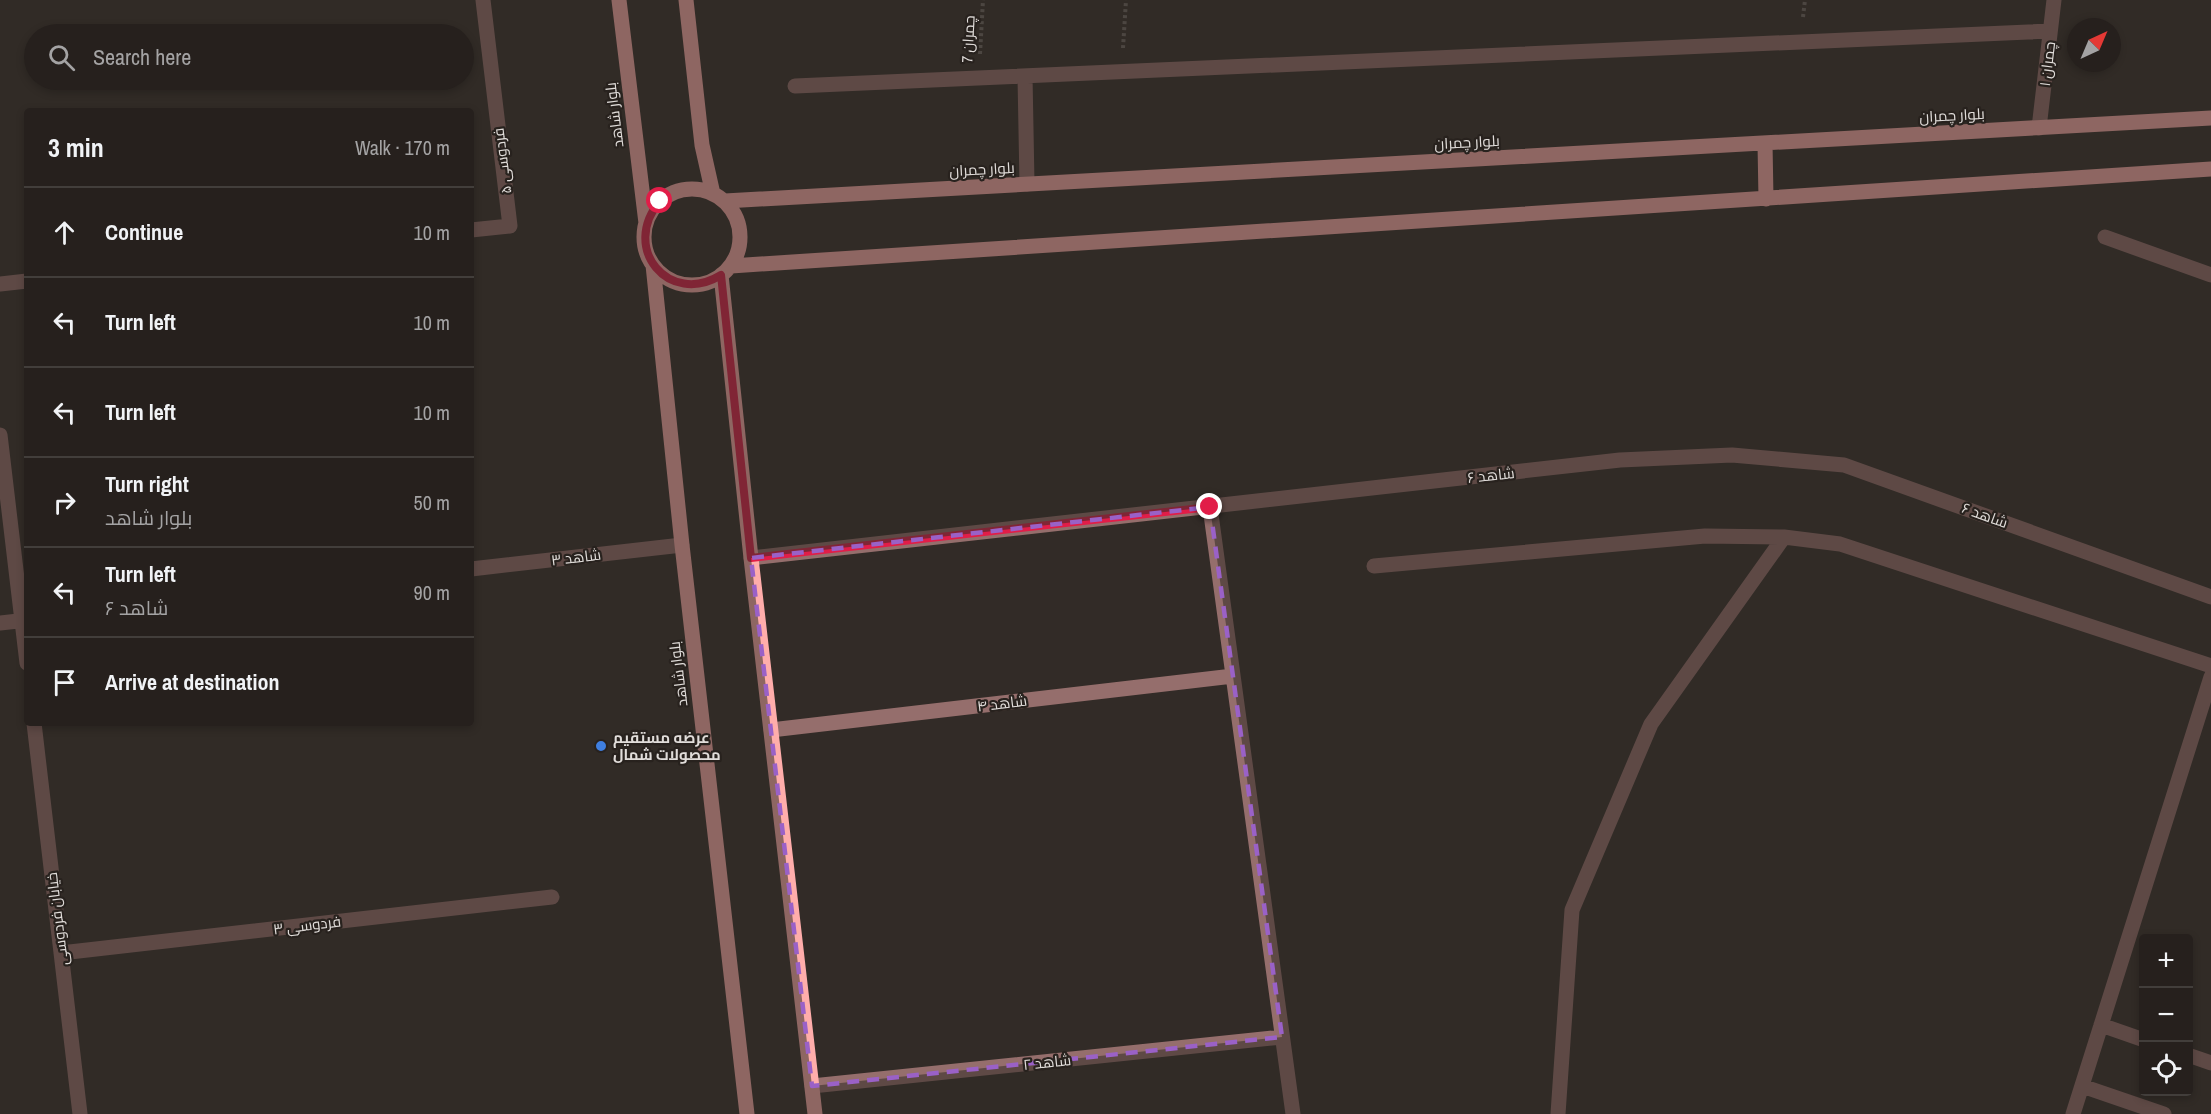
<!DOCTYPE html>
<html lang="en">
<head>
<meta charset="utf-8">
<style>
	:root { --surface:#26201d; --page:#322d2a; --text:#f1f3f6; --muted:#a4a3a4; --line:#423e3b }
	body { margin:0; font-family:"Archivo Narrow",Cairo,sans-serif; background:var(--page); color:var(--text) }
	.controls { position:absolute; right:18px; bottom:18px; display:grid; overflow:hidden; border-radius:6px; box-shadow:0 3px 9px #0003 }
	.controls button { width:54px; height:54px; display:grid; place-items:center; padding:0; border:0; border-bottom:2px solid var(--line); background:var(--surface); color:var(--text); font:30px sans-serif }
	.compass { position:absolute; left:2067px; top:18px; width:54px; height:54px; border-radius:50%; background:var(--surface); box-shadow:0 3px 9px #0003; rotate:44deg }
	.stop { position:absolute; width:18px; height:18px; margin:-14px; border:4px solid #e11d48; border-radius:50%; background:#fff }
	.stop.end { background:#e11d48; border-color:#fff; box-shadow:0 2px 6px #0008 }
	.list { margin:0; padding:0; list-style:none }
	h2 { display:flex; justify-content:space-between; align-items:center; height:78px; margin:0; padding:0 24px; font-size:26px }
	h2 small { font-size:20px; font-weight:400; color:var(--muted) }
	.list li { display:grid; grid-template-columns:39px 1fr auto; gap:18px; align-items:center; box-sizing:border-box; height:90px; padding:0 24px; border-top:2px solid var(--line) }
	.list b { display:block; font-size:22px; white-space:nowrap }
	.list p { margin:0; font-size:20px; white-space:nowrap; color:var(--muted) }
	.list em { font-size:20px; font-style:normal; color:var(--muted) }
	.icon { flex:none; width:33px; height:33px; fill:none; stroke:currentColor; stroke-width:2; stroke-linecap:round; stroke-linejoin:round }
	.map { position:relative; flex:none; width:2211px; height:1114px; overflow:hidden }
	.search { position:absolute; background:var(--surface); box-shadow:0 3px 9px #0003; left:24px; top:24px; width:450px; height:66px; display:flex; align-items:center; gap:15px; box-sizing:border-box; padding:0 21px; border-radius:33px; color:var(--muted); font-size:22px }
	.panel { position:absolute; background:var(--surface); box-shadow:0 3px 9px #0003; left:24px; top:108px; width:450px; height:618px; border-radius:6px }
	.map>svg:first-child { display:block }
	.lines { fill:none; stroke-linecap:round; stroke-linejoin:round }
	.path { stroke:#6d6763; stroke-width:4; stroke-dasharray:3 3; stroke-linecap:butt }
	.minor { stroke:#956e6c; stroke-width:15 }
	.major { stroke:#ffadab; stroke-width:15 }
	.route { stroke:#e11d48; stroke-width:8 }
	.marked { fill:none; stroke:#9a61c7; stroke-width:4.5; stroke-dasharray:12 8; stroke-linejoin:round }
	.shop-dot { fill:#3f7fe0; stroke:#28221e; stroke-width:2 }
	.labels { text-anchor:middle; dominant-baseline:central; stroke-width:4.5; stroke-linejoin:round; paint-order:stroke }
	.street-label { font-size:15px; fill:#e1ddda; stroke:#28221e }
	.poi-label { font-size:15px; font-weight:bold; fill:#e1ddda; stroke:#28221e; text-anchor:start }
</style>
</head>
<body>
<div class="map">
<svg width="2211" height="1114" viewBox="0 0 2211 1114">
	<rect width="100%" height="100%" fill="#322b27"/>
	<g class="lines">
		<path class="path" d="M 1803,17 L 1805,0
			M 1123,48 L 1126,0
			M 980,54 L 983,0"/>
		<path class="minor" d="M 1025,76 L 1027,184
			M 795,86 L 2050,31
			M 2039,128 L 2054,0
			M 471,230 L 510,226 L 483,0
			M 2105,237 L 2211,275
			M 0,284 L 27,281
			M 0,435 L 27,663
			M 1210,507 L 1293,1114
			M 751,558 L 1620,460 L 1732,455 L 1844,465 L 2211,597
			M 1374,566 L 1705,536 L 1784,537 L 1840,544 L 2211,666
			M 471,569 L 682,545
			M 0,623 L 27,620
			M 34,723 L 80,1114
			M 771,730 L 1233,676
			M 61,953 L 552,897
			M 2101,1025 L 2144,1040
			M 2188,1055 L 2211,1063
			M 812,1086 L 1282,1037
			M 2082,1086 L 2164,1114
			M 1558,1114 L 1572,910 L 1651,724 L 1784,537
			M 2073,1114 L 2211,677"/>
		<path class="major" d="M 619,0 L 646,223
			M 686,0 L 702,145 L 713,194
			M 1765,143 L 1766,199
			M644 237a48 48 0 1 1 96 0a48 48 0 1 1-96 0Z
			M 725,201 L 2211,118
			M 653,265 L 682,545 L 747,1114
			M 731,266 L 2211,169
			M 721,275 L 751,558 L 815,1114"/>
	</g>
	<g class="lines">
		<path class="route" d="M 660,201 C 620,248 669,307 721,275 L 751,558 L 1210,507"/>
	</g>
	<path d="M0 0H2211V1114H0ZM 1210,507 L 1282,1037 L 812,1086 L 751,558 Z" fill="#322b27" fill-opacity=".55" fill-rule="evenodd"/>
	<path class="marked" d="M 1210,507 L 1282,1037 L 812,1086 L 751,558 Z"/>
	<circle class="shop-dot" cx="601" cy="746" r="6"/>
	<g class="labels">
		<g class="street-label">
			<text transform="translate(968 39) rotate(-87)">چمران 7</text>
			<text transform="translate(2047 64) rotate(-83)">چمران ۱</text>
			<text transform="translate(614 115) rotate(-97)">بلوار شاهد</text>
			<text transform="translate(1952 115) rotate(-3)">بلوار چمران</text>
			<text transform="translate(1467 142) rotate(-3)">بلوار چمران</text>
			<text transform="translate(502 161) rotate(-97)">فردوسی ۵</text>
			<text transform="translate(982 169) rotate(-3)">بلوار چمران</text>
			<text transform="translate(1491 475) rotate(-6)">شاهد ۶</text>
			<text transform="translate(1985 515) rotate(20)">شاهد ۶</text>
			<text transform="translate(576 557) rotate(-7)">شاهد ۳</text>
			<text transform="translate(678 674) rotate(-97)">بلوار شاهد</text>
			<text transform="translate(1002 703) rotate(-7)">شاهد ۴</text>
			<text transform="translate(57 919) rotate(-97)">خیابان فردوسی</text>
			<text transform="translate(307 925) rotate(-7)">فردوسی ۳</text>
			<text transform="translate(1047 1062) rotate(-6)">شاهد ۲</text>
		</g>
		<g class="poi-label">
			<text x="613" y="737">عرضه مستقیم<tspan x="613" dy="17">محصولات شمال</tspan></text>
		</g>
	</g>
</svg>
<div class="controls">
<button>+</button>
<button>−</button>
<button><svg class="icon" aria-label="locate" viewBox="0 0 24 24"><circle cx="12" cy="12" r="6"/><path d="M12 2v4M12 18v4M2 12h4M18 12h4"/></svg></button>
</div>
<svg class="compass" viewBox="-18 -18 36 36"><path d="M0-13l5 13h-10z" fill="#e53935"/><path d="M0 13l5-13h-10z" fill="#a4a3a4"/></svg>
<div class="stop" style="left:660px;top:201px"></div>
<div class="stop end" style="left:1210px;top:507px"></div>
<div class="search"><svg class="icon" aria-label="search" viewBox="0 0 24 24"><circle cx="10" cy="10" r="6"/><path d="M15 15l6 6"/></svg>Search here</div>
<section class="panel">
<h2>3 min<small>Walk · 170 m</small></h2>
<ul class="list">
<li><svg class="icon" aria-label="ahead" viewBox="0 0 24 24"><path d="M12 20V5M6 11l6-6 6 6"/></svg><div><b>Continue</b></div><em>10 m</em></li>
<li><svg class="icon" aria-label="left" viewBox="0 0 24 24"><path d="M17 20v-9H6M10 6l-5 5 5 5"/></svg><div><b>Turn left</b></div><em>10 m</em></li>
<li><svg class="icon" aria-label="left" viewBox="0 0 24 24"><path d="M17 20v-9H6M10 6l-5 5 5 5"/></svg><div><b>Turn left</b></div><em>10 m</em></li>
<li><svg class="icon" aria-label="right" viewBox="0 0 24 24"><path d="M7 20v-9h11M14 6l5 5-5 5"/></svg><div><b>Turn right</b><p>بلوار شاهد</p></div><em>50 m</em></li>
<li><svg class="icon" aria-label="left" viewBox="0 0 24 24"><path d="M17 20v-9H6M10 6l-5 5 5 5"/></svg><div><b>Turn left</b><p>شاهد ۶</p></div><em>90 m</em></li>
<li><svg class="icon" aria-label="arrive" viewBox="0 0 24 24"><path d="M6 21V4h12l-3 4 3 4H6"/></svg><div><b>Arrive at destination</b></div></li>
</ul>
</section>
</div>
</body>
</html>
